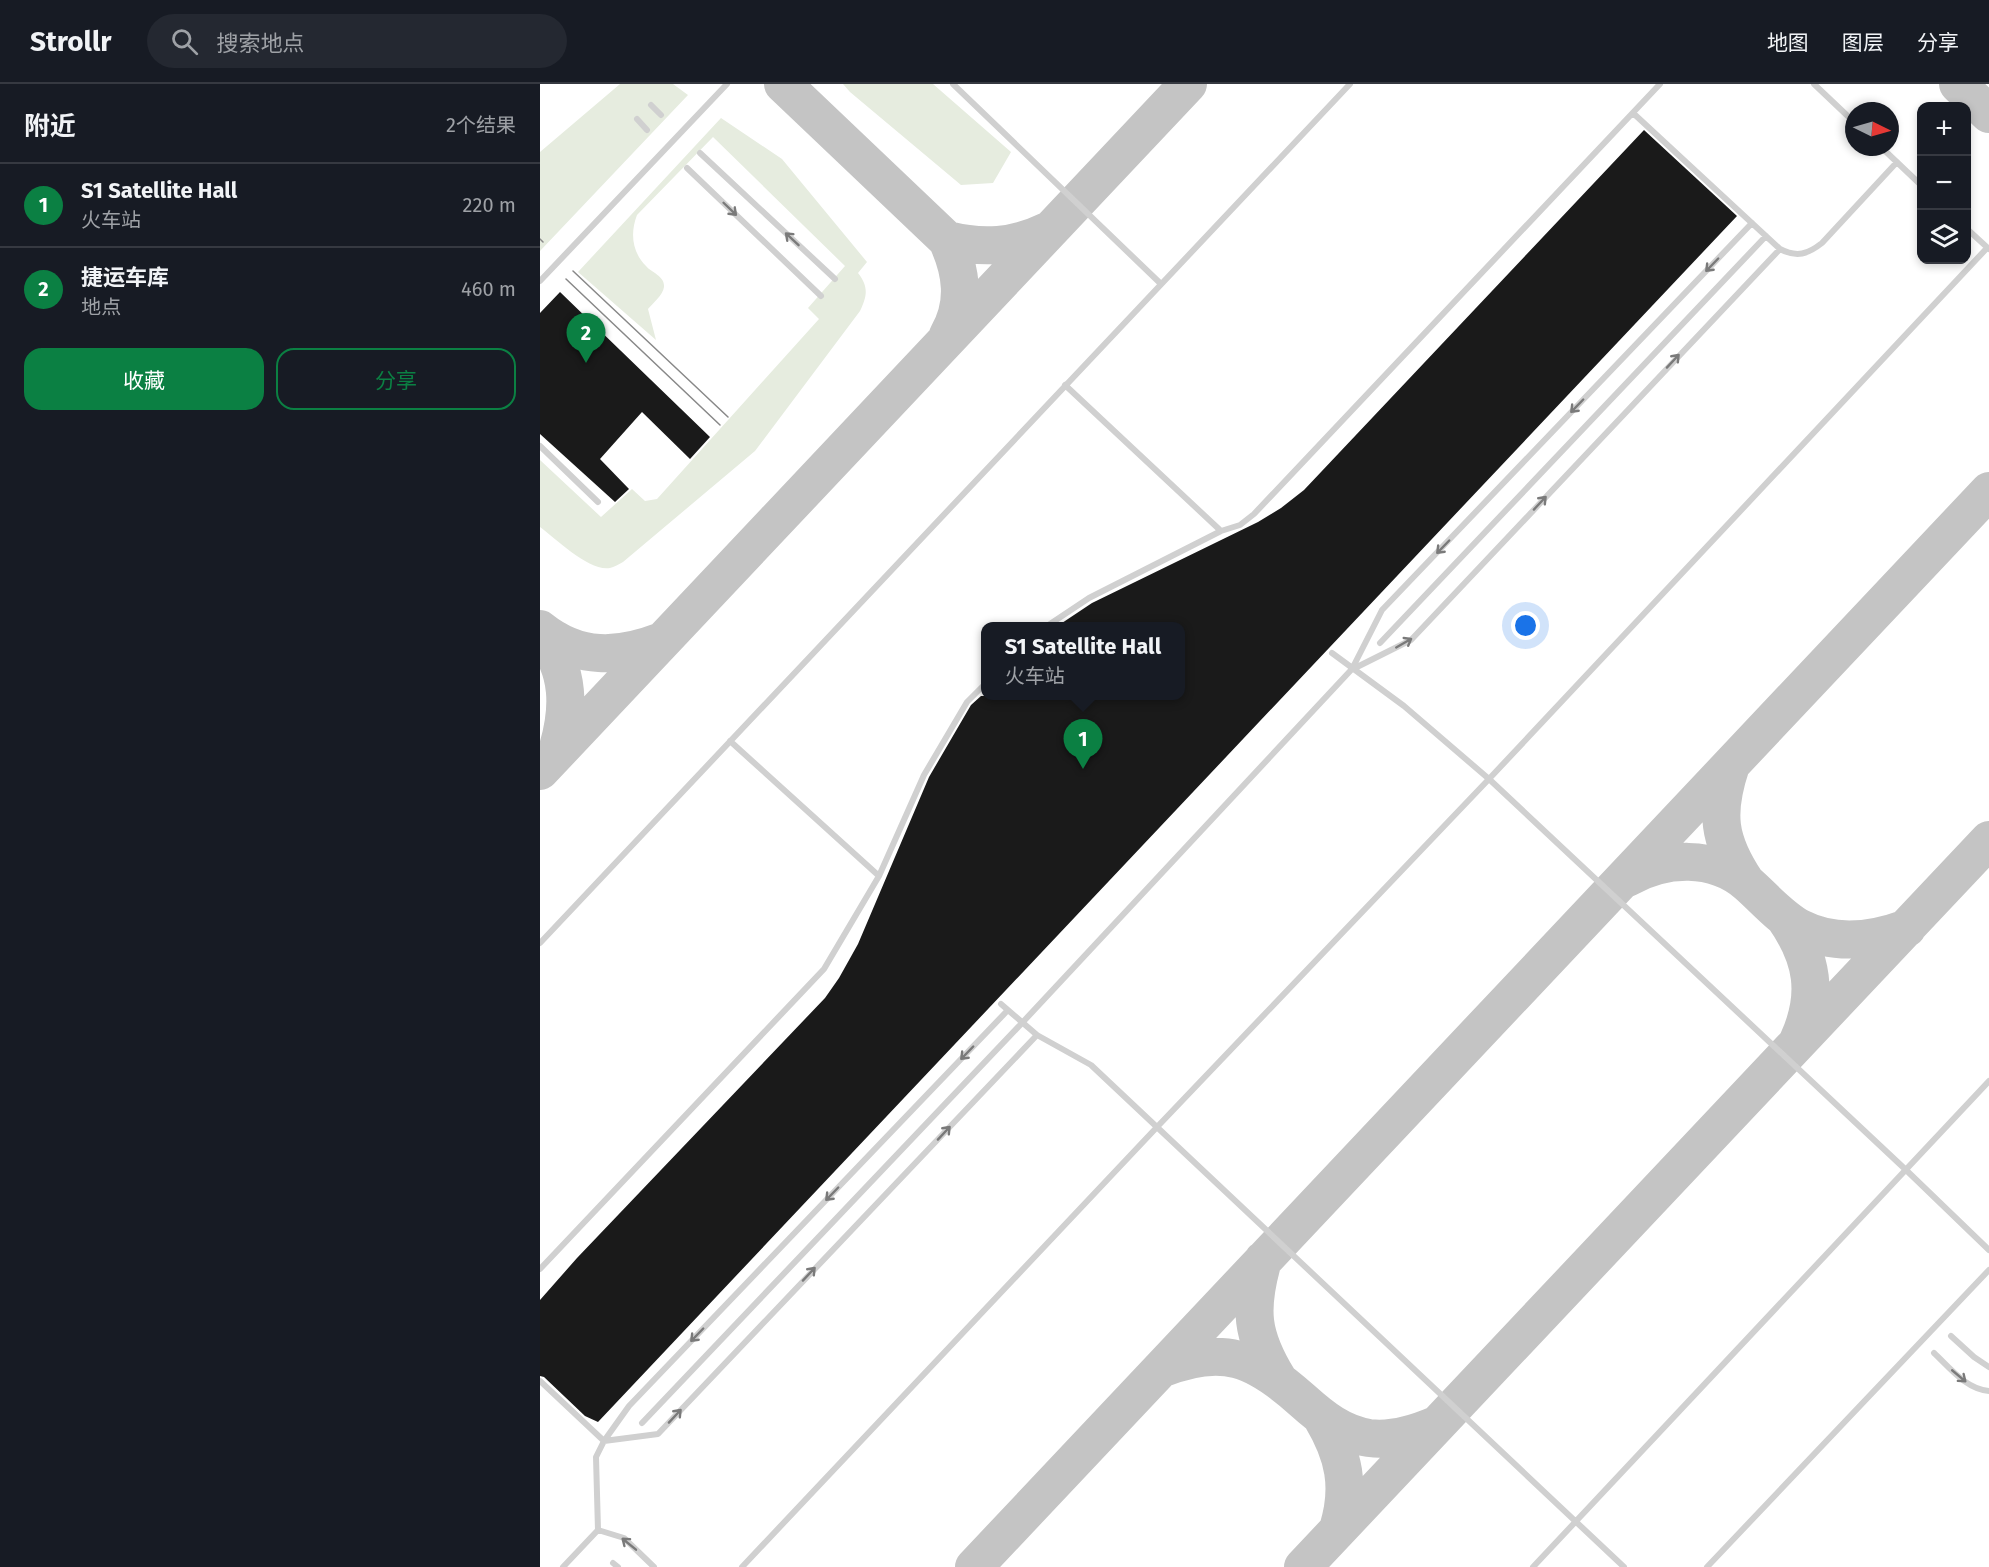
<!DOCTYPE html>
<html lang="zh">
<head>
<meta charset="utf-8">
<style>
	:root { --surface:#171b24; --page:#242831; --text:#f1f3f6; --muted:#9ea1a6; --line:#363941; --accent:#0b8043 }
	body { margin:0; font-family:"Fira Sans","Noto Sans SC",sans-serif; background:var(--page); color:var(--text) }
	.controls { position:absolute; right:18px; top:18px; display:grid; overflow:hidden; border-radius:12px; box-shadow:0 3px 9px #0003 }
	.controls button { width:54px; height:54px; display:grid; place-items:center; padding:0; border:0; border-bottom:2px solid var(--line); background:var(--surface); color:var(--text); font:30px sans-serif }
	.compass { position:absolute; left:1305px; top:18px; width:54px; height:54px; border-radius:50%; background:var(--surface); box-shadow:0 3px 9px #0003; rotate:95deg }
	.you { position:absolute; left:986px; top:542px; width:21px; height:21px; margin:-15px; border:4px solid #fff; border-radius:50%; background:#1a73e8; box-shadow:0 0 0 9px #1a73e833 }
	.badge { display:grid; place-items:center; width:39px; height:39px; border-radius:50%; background:var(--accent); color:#fff; font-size:20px; font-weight:700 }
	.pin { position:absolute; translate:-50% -50px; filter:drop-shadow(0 2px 3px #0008) }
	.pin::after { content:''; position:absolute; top:32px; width:21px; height:18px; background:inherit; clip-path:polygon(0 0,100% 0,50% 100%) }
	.popup { position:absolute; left:441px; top:538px; width:204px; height:78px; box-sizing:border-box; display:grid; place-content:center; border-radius:12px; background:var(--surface); filter:drop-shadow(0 2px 4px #0005); font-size:20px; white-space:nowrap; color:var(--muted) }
	.popup b { font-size:22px; color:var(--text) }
	.popup::after { content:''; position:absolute; left:50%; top:100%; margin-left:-12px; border:12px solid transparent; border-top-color:var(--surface) }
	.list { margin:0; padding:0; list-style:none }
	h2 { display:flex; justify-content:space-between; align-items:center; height:78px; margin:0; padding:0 24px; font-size:26px }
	h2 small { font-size:20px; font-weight:400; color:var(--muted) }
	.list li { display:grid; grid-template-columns:39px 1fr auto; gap:18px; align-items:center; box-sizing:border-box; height:84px; padding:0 24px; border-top:2px solid var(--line) }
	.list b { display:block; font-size:22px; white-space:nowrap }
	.list p { margin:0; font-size:20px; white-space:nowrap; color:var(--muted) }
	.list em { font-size:20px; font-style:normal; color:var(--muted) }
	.actions { display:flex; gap:12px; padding:18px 24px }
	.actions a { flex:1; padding:14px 0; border:2px solid var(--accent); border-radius:18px; text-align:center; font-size:21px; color:var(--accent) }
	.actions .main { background:var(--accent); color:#fff }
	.icon { flex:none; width:33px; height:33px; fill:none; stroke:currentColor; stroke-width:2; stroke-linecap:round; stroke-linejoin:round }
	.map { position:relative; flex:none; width:1449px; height:1483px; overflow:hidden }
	header { display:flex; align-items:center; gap:36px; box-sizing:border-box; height:84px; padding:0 30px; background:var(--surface); border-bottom:2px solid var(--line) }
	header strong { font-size:28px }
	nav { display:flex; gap:33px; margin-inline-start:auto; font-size:21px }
	.search { width:420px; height:54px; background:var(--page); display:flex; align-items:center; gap:15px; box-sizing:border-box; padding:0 21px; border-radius:33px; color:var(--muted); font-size:22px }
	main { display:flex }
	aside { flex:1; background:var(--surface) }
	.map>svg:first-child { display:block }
	.green { fill:#e6ecdf }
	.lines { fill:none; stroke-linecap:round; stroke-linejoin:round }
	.taxiway { stroke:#c4c4c4; stroke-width:38 }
	.building { fill:#1a1a1a }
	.service { stroke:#d0d0d0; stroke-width:6 }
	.tram { stroke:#888; stroke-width:1.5 }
	.oneway { stroke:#7a7a7a }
</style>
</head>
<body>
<header>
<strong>Strollr</strong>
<div class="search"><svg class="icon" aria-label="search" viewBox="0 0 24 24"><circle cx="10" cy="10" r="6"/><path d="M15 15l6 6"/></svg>搜索地点</div>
<nav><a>地图</a><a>图层</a><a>分享</a></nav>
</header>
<main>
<aside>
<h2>附近<small>2个结果</small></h2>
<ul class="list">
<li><span class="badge">1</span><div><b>S1 Satellite Hall</b><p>火车站</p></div><em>220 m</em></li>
<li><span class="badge">2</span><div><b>捷运车库</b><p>地点</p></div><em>460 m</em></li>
</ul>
<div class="actions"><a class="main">收藏</a><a>分享</a></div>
</aside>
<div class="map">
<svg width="1449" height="1483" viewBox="0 0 1449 1483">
	<rect width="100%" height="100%" fill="#fff"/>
	<path class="green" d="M 80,0 L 133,0 L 148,11 L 0,167 L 0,68 Z
		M 303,0 L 393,0 L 471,68 L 453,99 L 421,101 L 310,8 Z
		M 181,34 L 242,75 L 327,178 L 318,189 C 329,203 327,212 320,227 L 215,367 L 83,478 C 79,480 74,483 70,484 C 50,488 16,455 0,443 L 0,376 L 61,433 L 92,405 L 105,417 L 117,415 L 279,235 L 268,224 L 305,182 L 173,53 L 97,131 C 90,149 92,168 106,182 C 112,189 125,192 124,203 C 123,211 113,219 108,225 L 116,256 L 38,188 Z"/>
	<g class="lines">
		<path class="taxiway" d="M 243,0 L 407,156 C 422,188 426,220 408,251
			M 1418,0 L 1449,30
			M 407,156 C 443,165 474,163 507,147
			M 0,545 C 39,576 78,574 122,557
			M 0,549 C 31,586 30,626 16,670
			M 1191,681 C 1175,729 1178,756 1206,798
			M 0,687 L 648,0
			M 1087,794 C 1125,773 1173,770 1208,800 C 1225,815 1240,833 1260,844 C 1295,862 1332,857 1367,844
			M 1244,833 C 1273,874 1279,911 1258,957
			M 723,1176 C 709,1225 711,1251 738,1295
			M 621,1285 C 683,1260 715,1274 762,1316 C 782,1334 802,1350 829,1354 C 853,1357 875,1350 896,1341
			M 782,1334 C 804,1371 811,1403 798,1445
			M 434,1483 L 1449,407
			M 763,1483 L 1449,756"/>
	</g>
	<path class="building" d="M 1104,46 L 1197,132 L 58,1338 L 45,1332 L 4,1293 L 0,1292 L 0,1216 L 37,1174 L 285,914 L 299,894 L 318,860 L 389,693 L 431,621 L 441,612 L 640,612 L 640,543 L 516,543 L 552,519 L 718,438 L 741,424 L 764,406 Z
		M 20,208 L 170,353 L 150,375 L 102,328 L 60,375 L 89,405 L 75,418 L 0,350 L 0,229 Z"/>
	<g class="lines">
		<path class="service" d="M 413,0 L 620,199
			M 1274,0 L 1314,38
			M 111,21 L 121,31
			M 1093,29 L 1240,165 C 1257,174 1268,170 1282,159 L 1357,78
			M 97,35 L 107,46
			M 1341,63 L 1382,102
			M 160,69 L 295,195
			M 147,84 L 281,212
			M 1426,144 L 1449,165
			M 0,197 L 187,0
			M 525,301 L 681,447
			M 0,362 L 58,418
			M 507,542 L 549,514 L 681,447 L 700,441 L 714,430 L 1120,0
			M 840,559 L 1226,152
			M 792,569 L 864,622 L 949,695 L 1365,1085 L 1449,1166
			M 813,585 L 871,556 L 1240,165
			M 190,657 L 339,792
			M 0,859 L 810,0
			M 461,920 L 497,951 L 551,981 L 1084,1483
			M 0,1185 L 284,885 L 339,792 L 384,691 L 427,618 L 446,599
			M 1411,1252 L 1434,1273 L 1449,1283
			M 1394,1269 C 1410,1284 1426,1305 1449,1307
			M 0,1297 L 64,1357 L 56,1373 L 58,1446 L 23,1483
			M 102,1339 L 482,939 L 812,585 L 842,526 L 1212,139
			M 64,1357 L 118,1350 L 497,951
			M 64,1357 L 89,1322 L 467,927
			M 58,1446 L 84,1454 L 114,1483
			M 73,1479 L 78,1483
			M 202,1483 L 618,1042 L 949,695 L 1447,164
			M 993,1483 L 1449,997
			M 1167,1483 L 1449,1186"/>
		<path class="tram" d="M 0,155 L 3,158
			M 33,187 L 188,333
			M 26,195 L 180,341"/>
	</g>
	<defs><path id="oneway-shaft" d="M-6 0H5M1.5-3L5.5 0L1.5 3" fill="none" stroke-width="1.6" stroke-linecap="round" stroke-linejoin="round" transform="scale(1.5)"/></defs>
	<g class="oneway">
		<use href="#oneway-shaft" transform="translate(190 125) rotate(44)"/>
		<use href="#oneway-shaft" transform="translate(252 155) rotate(-137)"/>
		<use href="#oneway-shaft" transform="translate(1172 181) rotate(134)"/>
		<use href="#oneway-shaft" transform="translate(1133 277) rotate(-47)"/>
		<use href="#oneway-shaft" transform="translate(1037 322) rotate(134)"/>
		<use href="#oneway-shaft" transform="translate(1000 419) rotate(-47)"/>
		<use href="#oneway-shaft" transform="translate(903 463) rotate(134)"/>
		<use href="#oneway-shaft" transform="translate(864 559) rotate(-30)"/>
		<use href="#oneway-shaft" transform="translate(427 969) rotate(134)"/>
		<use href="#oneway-shaft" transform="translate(404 1049) rotate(-47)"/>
		<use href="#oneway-shaft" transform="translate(292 1110) rotate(134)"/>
		<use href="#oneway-shaft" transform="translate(269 1190) rotate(-47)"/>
		<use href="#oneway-shaft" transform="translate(157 1251) rotate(134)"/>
		<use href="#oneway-shaft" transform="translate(1419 1292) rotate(40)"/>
		<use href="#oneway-shaft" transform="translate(135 1332) rotate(-47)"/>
		<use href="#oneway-shaft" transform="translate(89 1460) rotate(-141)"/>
	</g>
</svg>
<div class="controls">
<button>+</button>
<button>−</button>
<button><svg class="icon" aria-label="layers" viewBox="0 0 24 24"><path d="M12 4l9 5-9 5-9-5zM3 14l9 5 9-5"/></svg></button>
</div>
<svg class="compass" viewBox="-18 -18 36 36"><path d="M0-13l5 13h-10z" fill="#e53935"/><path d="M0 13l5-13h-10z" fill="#9ea1a6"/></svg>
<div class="you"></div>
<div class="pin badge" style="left:543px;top:685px">1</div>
<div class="popup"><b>S1 Satellite Hall</b>火车站</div>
<div class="pin badge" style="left:46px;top:279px">2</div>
</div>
</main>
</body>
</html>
